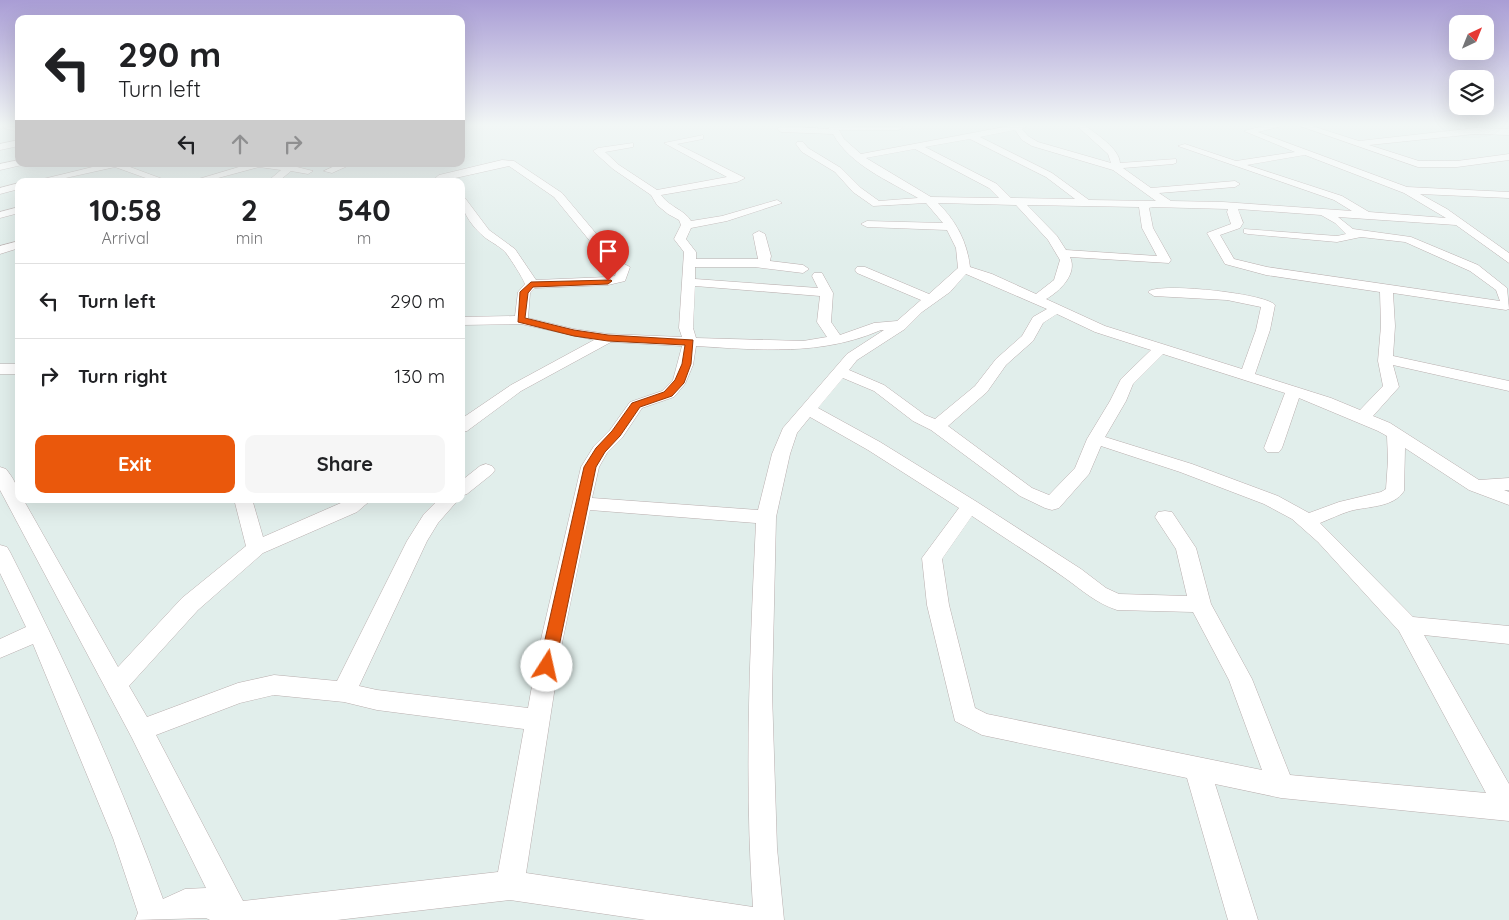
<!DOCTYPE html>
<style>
:root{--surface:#fff;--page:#f6f6f6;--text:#202124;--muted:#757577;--line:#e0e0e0;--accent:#ea580c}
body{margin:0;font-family:Quicksand,sans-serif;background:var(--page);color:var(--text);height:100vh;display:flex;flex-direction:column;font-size:19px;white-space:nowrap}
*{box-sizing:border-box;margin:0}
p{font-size:16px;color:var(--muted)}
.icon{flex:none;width:28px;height:28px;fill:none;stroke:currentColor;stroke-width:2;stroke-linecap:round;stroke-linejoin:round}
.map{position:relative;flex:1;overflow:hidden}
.panel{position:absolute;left:15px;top:178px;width:450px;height:325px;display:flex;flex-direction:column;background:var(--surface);border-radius:10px;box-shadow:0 5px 20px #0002}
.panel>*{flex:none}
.hud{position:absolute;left:15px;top:15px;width:450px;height:152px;border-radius:10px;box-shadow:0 5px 20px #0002;background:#fff;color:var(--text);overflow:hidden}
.needle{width:32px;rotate:43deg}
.controls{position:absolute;left:1449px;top:15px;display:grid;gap:10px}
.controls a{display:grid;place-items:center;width:45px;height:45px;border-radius:10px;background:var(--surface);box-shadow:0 5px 20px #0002;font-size:25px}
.pin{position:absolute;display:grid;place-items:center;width:42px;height:42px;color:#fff;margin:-51px -21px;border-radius:50% 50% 50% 0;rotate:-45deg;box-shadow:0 0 5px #0007}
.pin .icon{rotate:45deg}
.me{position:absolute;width:55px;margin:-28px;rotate:10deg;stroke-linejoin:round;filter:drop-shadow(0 0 4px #0008)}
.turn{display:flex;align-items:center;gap:18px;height:105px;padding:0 20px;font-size:22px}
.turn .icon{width:65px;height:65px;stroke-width:2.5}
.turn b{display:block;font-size:35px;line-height:42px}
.lanes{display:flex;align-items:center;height:48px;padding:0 20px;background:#0003;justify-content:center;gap:25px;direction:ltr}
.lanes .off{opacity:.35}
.eta{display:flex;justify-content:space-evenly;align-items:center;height:85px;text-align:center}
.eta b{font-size:30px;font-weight:700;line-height:35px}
.cta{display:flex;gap:10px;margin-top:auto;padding:10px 20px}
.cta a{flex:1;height:58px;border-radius:10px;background:var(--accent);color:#fff;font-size:20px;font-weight:700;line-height:58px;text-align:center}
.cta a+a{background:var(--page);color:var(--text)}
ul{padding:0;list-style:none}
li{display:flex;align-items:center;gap:15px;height:75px;padding:0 20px;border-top:1px solid var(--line)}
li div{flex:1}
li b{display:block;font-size:19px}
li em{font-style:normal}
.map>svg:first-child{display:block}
</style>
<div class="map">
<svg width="1509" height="920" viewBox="0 0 1509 920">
<rect width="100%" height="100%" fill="#e1eeeb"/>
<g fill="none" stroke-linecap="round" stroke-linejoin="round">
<g stroke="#b9aeae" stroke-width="1">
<path id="minor" d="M 3,126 L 19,127 L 19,132 L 4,128 Z
M 828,126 L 903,127 L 899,130 L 839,130 L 844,139 L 861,154 L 1009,126 L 1027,126 L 1022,129 L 1028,136 L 1038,142 L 1111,163 L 1108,154 L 1077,126 L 1086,126 C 1097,135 1119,148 1120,163 L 1176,159 L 1176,163 L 1173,164 L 1123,168 L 1151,188 L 1235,181 L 1240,184 L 1235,187 L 1159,193 L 1171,201 L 1223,202 L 1352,211 L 1334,200 L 1178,146 L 1185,144 L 1236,161 L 1295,152 L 1244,131 L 1263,126 L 1282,126 L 1258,132 L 1407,187 L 1509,192 L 1509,198 L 1420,194 L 1447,209 L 1509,253 L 1509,263 L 1456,225 L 1338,217 L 1353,229 L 1411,237 L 1478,265 L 1507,288 L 1509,309 L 1506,310 L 1393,293 L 1395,326 L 1393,356 L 1509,381 L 1509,391 L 1393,365 L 1399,387 L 1373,416 L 1390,423 L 1479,480 L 1509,478 L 1509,490 L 1504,490 L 1509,492 L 1509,505 L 1469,490 L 1405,448 L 1404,491 C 1393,508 1368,506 1350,511 C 1340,514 1330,519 1320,523 L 1413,617 L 1509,626 L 1509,644 L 1424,635 L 1509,784 L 1509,821 L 1281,798 L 1215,784 L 1258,920 L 1228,920 L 1187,778 L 982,735 L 955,721 L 927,605 L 922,558 L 959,508 L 868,450 L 810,417 L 797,433 L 790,454 L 776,517 L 772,693 L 777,848 L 784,920 L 646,920 L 510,900 L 337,920 L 210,920 L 206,918 L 135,920 L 138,913 L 113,838 L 33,644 L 0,658 L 0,639 L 26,627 L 0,573 L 0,545 L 7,547 L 10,552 C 67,664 120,780 163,899 L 185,889 L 206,888 L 132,738 L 0,490 L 0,467 L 6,469 C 13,478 19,487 19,499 L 23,499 L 118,667 L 182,598 L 246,546 L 234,499 L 252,499 L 263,537 L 350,499 L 372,499 L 357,512 L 263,553 L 198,610 L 129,686 L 147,717 L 238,683 L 274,675 L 337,681 L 407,541 L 424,514 L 439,499 L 459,499 L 438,523 L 427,541 L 359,686 L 377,690 L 528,708 L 539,648 L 581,467 L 594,446 L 610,430 L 630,402 L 662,391 L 673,380 L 682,346 L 611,342 L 521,391 L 467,431 L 461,432 L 461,419 L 511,385 L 594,340 L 521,324 L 461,325 L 461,317 L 515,316 L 518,292 L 525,284 C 523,278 510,258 506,253 C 502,248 493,243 487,239 C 475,230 461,213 461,197 L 465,198 L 489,230 L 515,249 L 536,280 L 608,277 L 615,276 L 617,269 L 612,268 L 554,197 L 509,166 L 442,181 L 432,181 L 439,175 L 502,160 L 514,161 L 562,193 L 620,262 L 630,267 L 625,281 L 608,285 L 535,288 L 530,293 L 528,318 L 574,329 L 608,334 L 682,337 L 679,328 L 684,252 L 674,239 L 681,225 L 679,220 L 668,214 L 657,205 L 651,195 L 613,169 L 593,151 L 598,148 L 633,143 L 633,147 L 605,152 L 619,165 L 657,190 L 727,177 L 664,143 L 703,135 L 703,139 L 677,144 L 745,178 L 737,182 L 661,195 C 669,207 685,210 691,221 L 722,216 L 777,200 L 782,203 L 727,221 L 691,228 L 686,239 L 696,252 L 696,259 L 758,259 L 753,234 L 759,231 L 765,234 L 771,256 L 770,261 L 803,265 L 809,269 L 803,273 L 755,267 L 695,267 L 695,279 L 818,288 L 812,276 L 814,273 L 822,273 L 833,293 L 831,322 L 840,335 L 874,323 L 897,321 L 921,300 L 857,273 L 855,270 L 857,267 L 865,267 L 929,294 L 958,268 L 956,248 L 947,230 L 867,227 L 861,224 L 867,221 L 943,223 L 926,203 L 873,206 L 853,192 L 835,172 L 802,152 L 796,144 L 797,142 L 803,142 L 808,148 L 841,168 L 861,188 L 879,201 L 918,198 C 889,181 850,165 833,134 L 781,132 L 777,129 L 781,126 L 829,129 ZM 1015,130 L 1022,140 L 1032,146 L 1113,170 L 1156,201 L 1089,200 L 1052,173 L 980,137 ZM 970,139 L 1046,177 L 1075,199 L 1011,198 L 997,184 L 925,147 ZM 915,149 L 989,188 L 999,198 L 931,197 L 866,158 ZM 1305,155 L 1404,193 L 1446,218 L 1369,212 L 1342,196 L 1247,165 ZM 938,203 L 1016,205 L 1048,240 L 1060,260 L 1054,280 L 1036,294 L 992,274 L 970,267 C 967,241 956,221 938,203 ZM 1027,205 L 1139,207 L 1142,228 L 1157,256 L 1066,250 L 1057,236 ZM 1152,207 L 1228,209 L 1227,212 L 1231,224 L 1207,233 L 1225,264 L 1266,275 L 1380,292 L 1381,326 L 1378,361 L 1383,386 L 1360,410 L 1331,398 L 1255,374 L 1270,330 L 1275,305 C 1265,293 1156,282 1148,292 L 1154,296 L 1227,300 L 1261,307 L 1256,330 L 1242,369 L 1105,326 L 1046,299 C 1059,292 1078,274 1070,257 L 1169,263 L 1171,260 L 1153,228 L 1149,208 ZM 1238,209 L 1321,215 L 1335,223 L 1346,234 L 1337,236 L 1244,229 L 1244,233 L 1248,234 L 1337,242 L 1361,237 L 1405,242 L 1470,271 L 1496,290 L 1500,301 L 1267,267 L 1234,259 L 1220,235 L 1240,228 L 1243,223 ZM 966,274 L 1047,309 L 1033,317 L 1022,336 L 996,359 L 975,386 L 935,419 L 925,415 L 884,385 L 849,370 L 857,360 L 905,329 L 922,312 L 950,292 ZM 695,286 L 820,296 L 817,322 L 827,337 L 803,341 L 696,338 L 693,328 ZM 1057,314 L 1095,332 L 1151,350 L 1121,379 L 1110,401 L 1087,439 L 1075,468 L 1049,495 L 1032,488 L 948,426 L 987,392 L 1006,365 L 1033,341 L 1043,323 ZM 881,330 L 884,330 L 847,354 L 783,428 L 772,454 L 758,510 L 592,498 L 599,467 L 607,453 L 622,438 L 642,408 L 674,397 L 685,384 L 693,365 L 696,346 C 760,350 822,356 881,330 ZM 1163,354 L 1285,393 L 1264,448 L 1267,452 L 1279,452 L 1282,448 L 1299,398 L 1378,431 L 1387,436 L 1388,460 L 1386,489 L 1381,492 L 1339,502 L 1309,513 L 1278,496 L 1192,464 L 1105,437 L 1126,401 L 1133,384 ZM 843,378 L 874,391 L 913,421 L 931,430 L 1020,496 L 1045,508 L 1052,510 L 1059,508 L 1089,474 L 1101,446 L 1180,472 L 1264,504 L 1292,519 L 1318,542 L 1399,631 L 1486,793 L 1290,775 L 1252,679 L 1211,604 L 1196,548 L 1172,512 L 1165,511 L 1158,512 L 1155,517 L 1176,549 L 1187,596 L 1119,594 L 1106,588 L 1081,569 L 977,502 L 880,442 L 818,408 ZM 590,510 L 756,523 C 750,651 744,779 753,907 L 526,873 L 561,648 ZM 972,516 C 1003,537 1035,557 1065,578 C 1083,591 1096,603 1117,610 L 1193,612 L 1229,680 L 1262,770 L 987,714 L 975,708 L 949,605 L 942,559 ZM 274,695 L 344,702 L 377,710 L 524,729 L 498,872 L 243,901 L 156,735 L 240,703 Z
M 1300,126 L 1312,126 L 1359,141 L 1475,128 L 1509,129 L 1509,135 L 1475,134 L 1369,145 L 1419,161 L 1457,161 L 1509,154 L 1509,160 L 1457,167 L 1418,167 Z
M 19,140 L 19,146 L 0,150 L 0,144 Z
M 19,160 L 19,164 L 22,165 L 0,170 L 0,164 Z
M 105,164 L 122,164 L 168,181 L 154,181 L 115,167 L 52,181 L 35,181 Z
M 249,164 L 299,164 L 297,167 L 313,171 L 308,174 L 291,171 L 279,181 L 268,181 L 281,170 L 259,167 L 207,181 L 192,181 Z
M 339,164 L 352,164 L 332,173 L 324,171 Z
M 19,183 L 19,189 L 0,194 L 0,188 Z
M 19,207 L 19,213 L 0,218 L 0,212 Z
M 19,241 L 19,248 L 0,254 L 0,246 Z
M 0,364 L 19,364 L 19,374 L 0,374 Z
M 486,464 L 492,466 L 495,470 L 492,474 L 467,494 L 461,496 L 461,481 L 480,466 Z"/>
</g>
<use href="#minor" fill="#fff" fill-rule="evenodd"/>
</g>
<linearGradient id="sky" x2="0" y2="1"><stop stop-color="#a99dd5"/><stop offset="0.49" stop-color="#f2f7f6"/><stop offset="1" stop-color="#f2f7f6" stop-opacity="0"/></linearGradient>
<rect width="1509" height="255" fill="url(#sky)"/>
<path fill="#ea580c" stroke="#983908" d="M 611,280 L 612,281 L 608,284 L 533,287 L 528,293 L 525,318 L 574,330 L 608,335 L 693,340 L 691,364 L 684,383 L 672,396 L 640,407 L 620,436 L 605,452 L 596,467 L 555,666 L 552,670 L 547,672 L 542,670 L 539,666 L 584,467 L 596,448 L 612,431 L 632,403 L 664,392 L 675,380 L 682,364 L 685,345 L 608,341 L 574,336 L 518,322 L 520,292 L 531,282 Z"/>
</svg>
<div class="controls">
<a><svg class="needle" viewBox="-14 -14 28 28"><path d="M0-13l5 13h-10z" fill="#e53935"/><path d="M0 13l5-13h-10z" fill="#757577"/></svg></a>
<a><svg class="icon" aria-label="layers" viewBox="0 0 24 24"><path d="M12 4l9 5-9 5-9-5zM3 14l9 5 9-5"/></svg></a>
</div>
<div class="pin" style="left:608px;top:281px;background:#d93025"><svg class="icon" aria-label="arrive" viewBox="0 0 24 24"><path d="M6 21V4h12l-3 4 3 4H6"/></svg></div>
<svg class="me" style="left:547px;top:666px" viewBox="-20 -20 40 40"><circle r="19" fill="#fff"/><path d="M0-13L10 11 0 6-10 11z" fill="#ea580c"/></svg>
<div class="hud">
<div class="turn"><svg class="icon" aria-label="left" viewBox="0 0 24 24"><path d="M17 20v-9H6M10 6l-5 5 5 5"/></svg><div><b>290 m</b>Turn left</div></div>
<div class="lanes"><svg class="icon" aria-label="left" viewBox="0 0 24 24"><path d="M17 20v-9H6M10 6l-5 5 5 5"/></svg><svg class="icon off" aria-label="ahead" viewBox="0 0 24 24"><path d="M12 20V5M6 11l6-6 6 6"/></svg><svg class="icon off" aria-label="right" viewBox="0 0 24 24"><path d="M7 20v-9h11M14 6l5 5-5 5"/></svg></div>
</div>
<section class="panel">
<div class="eta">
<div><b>10:58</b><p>Arrival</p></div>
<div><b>2</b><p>min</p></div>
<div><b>540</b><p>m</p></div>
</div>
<ul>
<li><svg class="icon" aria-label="left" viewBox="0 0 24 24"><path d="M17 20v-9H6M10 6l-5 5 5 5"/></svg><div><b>Turn left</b></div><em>290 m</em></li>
<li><svg class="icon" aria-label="right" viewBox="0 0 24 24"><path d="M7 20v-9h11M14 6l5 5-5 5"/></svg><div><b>Turn right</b></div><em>130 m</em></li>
</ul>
<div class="cta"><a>Exit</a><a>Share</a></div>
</section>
</div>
